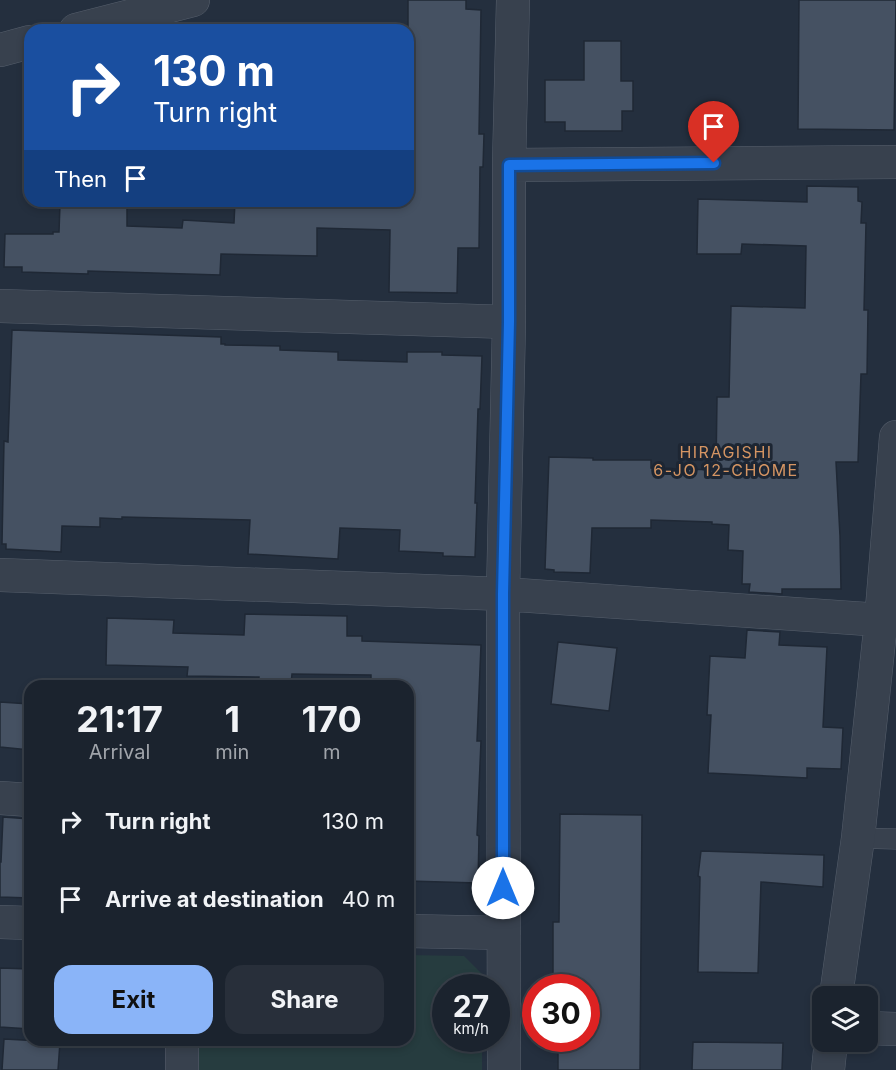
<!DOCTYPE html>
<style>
:root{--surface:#1b232e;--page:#282f3a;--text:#f1f3f6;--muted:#a0a4aa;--line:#39404a;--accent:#8ab4f8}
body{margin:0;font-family:Inter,sans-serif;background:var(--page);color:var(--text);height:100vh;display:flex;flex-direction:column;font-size:22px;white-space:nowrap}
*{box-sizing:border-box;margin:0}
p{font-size:20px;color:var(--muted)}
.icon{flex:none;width:33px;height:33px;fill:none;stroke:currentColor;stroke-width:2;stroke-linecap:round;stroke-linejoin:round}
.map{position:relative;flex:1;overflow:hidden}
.drawer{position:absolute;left:24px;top:680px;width:390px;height:366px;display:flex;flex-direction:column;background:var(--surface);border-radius:18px;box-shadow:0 3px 9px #0003,0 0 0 2px var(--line)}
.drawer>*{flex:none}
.hud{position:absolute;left:24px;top:24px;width:390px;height:183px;border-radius:18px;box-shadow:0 3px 9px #0003,0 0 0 2px var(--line);background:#1a4fa0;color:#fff;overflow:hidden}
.tools{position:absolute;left:812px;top:986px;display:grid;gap:12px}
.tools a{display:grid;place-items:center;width:66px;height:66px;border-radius:12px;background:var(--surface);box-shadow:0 3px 9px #0003,0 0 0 2px var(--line);font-size:30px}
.speed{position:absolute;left:432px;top:974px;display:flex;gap:12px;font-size:30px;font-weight:700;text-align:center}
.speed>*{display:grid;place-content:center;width:78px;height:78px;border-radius:50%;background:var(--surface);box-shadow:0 3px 9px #0003,0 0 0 2px var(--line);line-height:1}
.speed small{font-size:15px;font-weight:400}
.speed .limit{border:9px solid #d22;background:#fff;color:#111}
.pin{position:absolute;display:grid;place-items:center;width:51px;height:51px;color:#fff;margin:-62px -26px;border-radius:50% 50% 50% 0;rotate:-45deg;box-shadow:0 0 6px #0007}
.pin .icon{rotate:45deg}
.me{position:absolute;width:66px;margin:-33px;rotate:0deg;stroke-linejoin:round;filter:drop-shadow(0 0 4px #0008)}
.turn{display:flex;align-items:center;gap:21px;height:126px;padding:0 30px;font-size:27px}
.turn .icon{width:78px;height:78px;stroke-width:2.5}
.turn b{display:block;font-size:42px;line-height:51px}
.then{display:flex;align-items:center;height:57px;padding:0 30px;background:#0003;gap:12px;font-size:22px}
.eta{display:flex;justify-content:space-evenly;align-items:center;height:102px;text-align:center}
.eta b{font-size:36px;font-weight:700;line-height:42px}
.cta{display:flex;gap:12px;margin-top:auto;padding:12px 30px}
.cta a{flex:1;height:69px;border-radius:18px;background:var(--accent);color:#111;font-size:24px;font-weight:700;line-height:69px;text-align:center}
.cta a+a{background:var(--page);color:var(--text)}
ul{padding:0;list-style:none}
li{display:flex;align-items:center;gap:18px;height:78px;padding:0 30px}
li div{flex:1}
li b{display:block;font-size:22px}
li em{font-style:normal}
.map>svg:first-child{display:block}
</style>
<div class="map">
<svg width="896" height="1070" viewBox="0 0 896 1070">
<rect width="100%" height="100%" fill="#242f3e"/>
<path fill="#263c3f" d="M 408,955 L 464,956 L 482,974 L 482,987 L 446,987 L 446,1038 L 482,1038 L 482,1070 L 197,1070 L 197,1040 L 408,1040 Z"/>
<path fill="#455162" stroke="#1f2835" stroke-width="1.5" d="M 408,0 L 466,0 L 466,9 L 481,10 L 479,134 L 484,134 L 483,167 L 480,167 L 479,248 L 458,248 L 457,293 L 389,292 L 390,230 L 317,228 L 317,256 L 221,254 L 220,275 L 88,271 L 88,274 L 22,272 L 22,267 L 4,267 L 5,234 L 53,234 L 53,232 L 59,232 L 60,204 L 127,206 L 127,226 L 182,228 L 183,220 L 234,223 L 235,201 L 408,201 Z
M 799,0 L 896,0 L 894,130 L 798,129 Z
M 584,41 L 621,41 L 621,81 L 633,81 L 633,111 L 622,111 L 622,131 L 565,131 L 565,122 L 545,122 L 545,80 L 584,80 Z
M 807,186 L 858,187 L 858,201 L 862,202 L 861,223 L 866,223 L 864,310 L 868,310 L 867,374 L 861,374 L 858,462 L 836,462 L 840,536 L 841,589 L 782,589 L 782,594 L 749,592 L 750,584 L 742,584 L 743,551 L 728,550 L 729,525 L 712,524 L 712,522 L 651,520 L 651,528 L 592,528 L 590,573 L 554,572 L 554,570 L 545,569 L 549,457 L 593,458 L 593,460 L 651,460 L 651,468 L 716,470 L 717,397 L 729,397 L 731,306 L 805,308 L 806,246 L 742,244 L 741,254 L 697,254 L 698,199 L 807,202 Z
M 12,330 L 221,337 L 221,344 L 225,344 L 225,345 L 280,346 L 280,350 L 338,352 L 338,360 L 407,362 L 407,352 L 442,352 L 442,355 L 482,356 L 480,409 L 478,409 L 475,503 L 477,503 L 475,557 L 443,556 L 443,553 L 399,551 L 400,530 L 340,528 L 338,559 L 248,554 L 250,520 L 122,517 L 122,519 L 100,518 L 100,527 L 62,526 L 61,552 L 6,549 L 6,544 L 2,544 L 4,441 L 8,442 Z
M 245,614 L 347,616 L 347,636 L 362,636 L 362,641 L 481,645 L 477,741 L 481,741 L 477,835 L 479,836 L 478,883 L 408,881 L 408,686 L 371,686 L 371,675 L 292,674 L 291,684 L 259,683 L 259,677 L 187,676 L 188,667 L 106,665 L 107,618 L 174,620 L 173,633 L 244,635 Z
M 747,630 L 780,632 L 779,645 L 827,647 L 823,727 L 843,728 L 841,769 L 807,768 L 807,778 L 708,773 L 711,715 L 707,715 L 710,656 L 745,658 Z
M 558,642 L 617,648 L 609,711 L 551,704 Z
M 0,702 L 30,704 L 30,750 L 0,747 Z
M 560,814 L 642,815 L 640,1070 L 558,1070 L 558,1038 L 586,1038 L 586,987 L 558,987 L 558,975 L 553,975 L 553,922 L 559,922 Z
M 3,817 L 30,819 L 30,898 L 0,897 L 0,862 L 1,862 Z
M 701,851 L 824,855 L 823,887 L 761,882 L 758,973 L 698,972 L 700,877 L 698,876 Z
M 0,968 L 30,969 L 30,1029 L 0,1027 Z
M 4,1039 L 60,1042 L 58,1070 L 2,1070 Z
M 693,1042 L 783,1043 L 782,1070 L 692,1070 Z"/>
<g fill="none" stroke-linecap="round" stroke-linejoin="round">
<g stroke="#565f6c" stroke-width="21">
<path id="lane" d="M 858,838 L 896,839"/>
</g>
<g stroke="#565f6c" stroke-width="34">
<path id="street" d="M 76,30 L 193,0
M 0,50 L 30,42
M 509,165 L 896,162
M 0,306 L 509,322
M 0,575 L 503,594 L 896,621
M 0,798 L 30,800
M 0,922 L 30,923
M 408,931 L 504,933
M 836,996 L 858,838 L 881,621 L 896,437
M 867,1028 L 896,1029
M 182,1070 L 182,1040
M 504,1070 L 503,594 L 509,322 L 509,165 L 513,0
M 828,1070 L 831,1041"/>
</g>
<use href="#lane" stroke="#38414e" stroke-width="20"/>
<use href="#street" stroke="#38414e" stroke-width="33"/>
</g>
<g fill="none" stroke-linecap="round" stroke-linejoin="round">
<g stroke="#114b97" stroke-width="15">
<path id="route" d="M 503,888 L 503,594 L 509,322 L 509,165 L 714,163"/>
</g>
<use href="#route" stroke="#1a73e8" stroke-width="10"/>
</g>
<g text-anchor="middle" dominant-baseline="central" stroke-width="6" stroke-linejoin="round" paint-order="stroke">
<g font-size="16" letter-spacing="1.5" fill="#d59563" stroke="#1d2633">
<text x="726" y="452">HIRAGISHI<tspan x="726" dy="18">6-JO 12-CHOME</tspan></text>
</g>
</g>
</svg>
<div class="tools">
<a><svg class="icon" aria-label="layers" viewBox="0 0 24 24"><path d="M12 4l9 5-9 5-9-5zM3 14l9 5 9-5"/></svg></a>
</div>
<div class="speed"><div>27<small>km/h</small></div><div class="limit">30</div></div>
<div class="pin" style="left:714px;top:163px;background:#d93025"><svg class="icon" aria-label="arrive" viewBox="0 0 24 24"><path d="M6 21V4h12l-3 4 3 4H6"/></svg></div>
<svg class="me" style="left:503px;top:888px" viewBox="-20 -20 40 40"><circle r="19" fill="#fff"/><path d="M0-13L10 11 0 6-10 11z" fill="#1a73e8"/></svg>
<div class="hud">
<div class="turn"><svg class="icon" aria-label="right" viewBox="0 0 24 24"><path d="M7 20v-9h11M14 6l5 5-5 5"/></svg><div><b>130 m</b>Turn right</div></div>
<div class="then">Then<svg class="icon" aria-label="arrive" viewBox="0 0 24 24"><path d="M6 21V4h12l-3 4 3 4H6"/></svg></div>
</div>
<section class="drawer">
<div class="eta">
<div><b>21:17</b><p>Arrival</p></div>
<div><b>1</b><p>min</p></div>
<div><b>170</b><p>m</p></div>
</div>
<ul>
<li><svg class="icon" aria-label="right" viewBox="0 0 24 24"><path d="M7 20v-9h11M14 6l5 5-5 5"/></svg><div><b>Turn right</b></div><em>130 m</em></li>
<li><svg class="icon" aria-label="arrive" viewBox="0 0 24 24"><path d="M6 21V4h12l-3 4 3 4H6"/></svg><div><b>Arrive at destination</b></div><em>40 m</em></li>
</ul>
<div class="cta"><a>Exit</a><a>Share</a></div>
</section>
</div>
